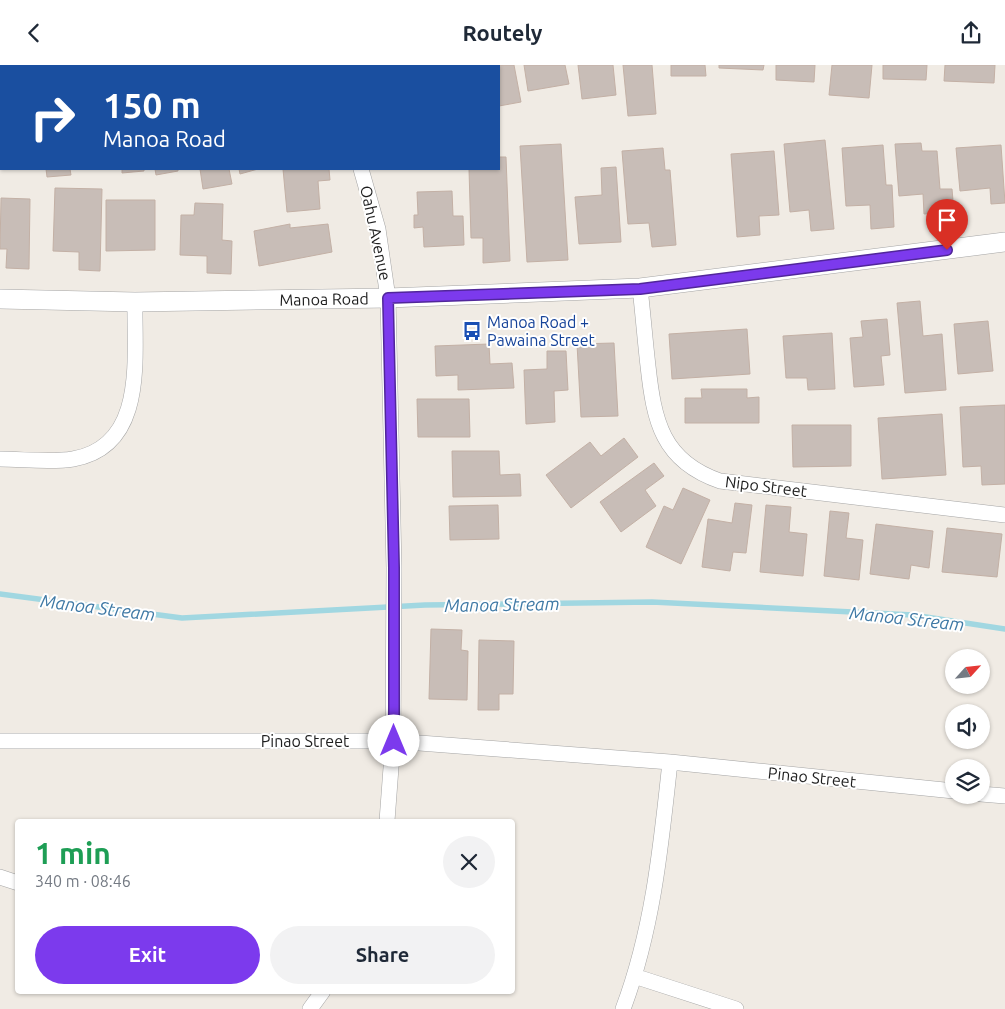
<!DOCTYPE html>
<meta charset="utf-8">
<style>
:root{--surface:#fff;--page:#f2f2f3;--text:#1f2937;--muted:#747a83;--accent:#7c3aed}
body{margin:0;font-family:Ubuntu,sans-serif;background:var(--page);color:var(--text);height:100vh;display:flex;flex-direction:column;font-size:19px;white-space:nowrap}
*{box-sizing:border-box;margin:0}
p{font-size:16px;color:var(--muted)}
.icon{flex:none;width:28px;height:28px;fill:none;stroke:currentColor;stroke-width:2;stroke-linecap:round;stroke-linejoin:round}
.map{position:relative;flex:1;overflow:hidden}
.drawer{position:absolute;left:15px;top:754px;width:500px;height:175px;display:flex;flex-direction:column;background:var(--surface);border-radius:5px;box-shadow:0 1px 4px #0004}
.drawer>*{flex:none}
.hud{position:absolute;left:0px;top:0px;width:500px;height:105px;box-shadow:0 1px 4px #0004;background:#1a4fa0;color:#fff;overflow:hidden}
.needle{width:32px;rotate:63deg}
.controls{position:absolute;left:945px;top:584px;display:grid;gap:10px}
.controls a{display:grid;place-items:center;width:45px;height:45px;border-radius:50%;background:var(--surface);box-shadow:0 1px 4px #0004;font-size:25px}
.pin{position:absolute;display:grid;place-items:center;width:42px;height:42px;color:#fff;margin:-51px -21px;border-radius:50% 50% 50% 0;rotate:-45deg;box-shadow:0 0 5px #0007}
.pin .icon{rotate:45deg}
.me{position:absolute;width:55px;margin:-28px;rotate:0deg;stroke-linejoin:round;filter:drop-shadow(0 0 4px #0008)}
.turn{display:flex;align-items:center;gap:18px;height:105px;padding:0 20px;font-size:22px}
.turn .icon{width:65px;height:65px;stroke-width:2.5}
.turn b{display:block;font-size:35px;line-height:42px}
.round{display:grid;place-items:center;flex:none;width:52px;height:52px;border-radius:26px;background:var(--page)}
.head{display:flex;align-items:center;justify-content:space-between;height:85px;padding:0 20px}
h1{font-size:30px;font-weight:700;line-height:38px;color:#1e9e55}
.primary-button{display:flex;gap:10px;margin-top:auto;padding:10px 20px}
.primary-button a{flex:1;height:58px;border-radius:30px;background:var(--accent);color:#fff;font-size:20px;font-weight:700;line-height:58px;text-align:center}
.primary-button a+a{background:var(--page);color:var(--text)}
header{display:flex;justify-content:space-between;align-items:center;height:65px;padding:0 20px;background:var(--surface);font-size:22px;font-weight:700}
.map>svg:first-child{display:block}
</style>
<header><svg class="icon" aria-label="back" viewBox="0 0 24 24"><path d="M15 5l-7 7 7 7"/></svg>Routely<svg class="icon" aria-label="share" viewBox="0 0 24 24"><path d="M12 15V3M7 8l5-5 5 5M5 13v7h14v-7"/></svg></header>
<div class="map">
<svg width="1005" height="944" viewBox="0 0 1005 944">
<rect width="100%" height="100%" fill="#f0ebe4"/>
<g fill="none" stroke-linecap="round" stroke-linejoin="round">
<path stroke="#a1d7e1" stroke-width="5.5" d="M 0,529 L 182,553 L 425,540 L 652,537 L 913,550 L 1005,564"/>
</g>
<path fill="#c8bdb7" stroke="#c3b0a5" d="M 113,0 L 185,0 L 113,1 Z
M 420,0 L 459,0 L 459,1 L 420,1 Z
M 479,0 L 514,0 L 521,37 L 499,41 L 499,1 Z
M 524,0 L 565,0 L 569,19 L 528,26 Z
M 578,0 L 613,0 L 616,30 L 582,34 Z
M 623,0 L 652,0 L 656,49 L 628,51 Z
M 671,0 L 705,0 L 706,11 L 671,11 Z
M 719,0 L 764,0 L 763,5 L 719,3 Z
M 776,0 L 815,0 L 814,17 L 776,15 Z
M 832,0 L 872,0 L 869,33 L 829,30 Z
M 883,0 L 927,0 L 926,15 L 883,14 Z
M 945,0 L 995,0 L 994,18 L 944,16 Z
M 0,60 L 1,61 L 1,93 L 0,93 Z
M 825,75 L 834,164 L 811,166 L 809,145 L 790,147 L 784,79 Z
M 921,78 L 922,86 L 937,86 L 940,124 L 952,124 L 954,147 L 924,149 L 923,129 L 899,131 L 895,79 Z
M 561,79 L 568,195 L 527,197 L 520,81 Z
M 883,80 L 886,120 L 892,120 L 894,162 L 871,164 L 870,140 L 846,141 L 842,83 Z
M 1001,80 L 1005,138 L 991,139 L 990,123 L 960,126 L 956,83 Z
M 663,83 L 665,105 L 670,105 L 676,180 L 652,182 L 649,158 L 628,159 L 622,86 Z
M 774,86 L 779,150 L 759,151 L 760,170 L 737,172 L 731,89 Z
M 499,92 L 506,92 L 510,196 L 483,198 L 483,173 L 471,173 L 469,104 L 499,104 Z
M 616,102 L 621,177 L 579,179 L 575,132 L 602,130 L 601,103 Z
M 46,104 L 70,104 L 71,110 L 47,112 Z
M 122,104 L 144,104 L 144,106 L 122,108 Z
M 155,104 L 178,104 L 178,106 L 156,110 Z
M 200,104 L 229,104 L 232,119 L 203,124 Z
M 239,104 L 258,104 L 240,109 Z
M 283,104 L 329,104 L 330,115 L 318,116 L 320,144 L 287,147 Z
M 55,123 L 102,124 L 100,206 L 79,205 L 79,187 L 53,186 Z
M 452,126 L 453,151 L 463,151 L 464,180 L 424,182 L 423,162 L 414,163 L 414,150 L 418,150 L 417,127 Z
M 1,133 L 30,134 L 29,204 L 6,203 L 7,184 L 0,184 Z
M 106,135 L 155,135 L 155,185 L 106,186 Z
M 195,138 L 223,139 L 222,175 L 232,176 L 231,209 L 207,208 L 207,191 L 180,190 L 181,150 L 194,150 Z
M 290,159 L 290,163 L 328,159 L 332,187 L 259,201 L 254,166 Z
M 920,236 L 923,271 L 942,269 L 946,325 L 905,328 L 897,238 Z
M 887,254 L 890,290 L 881,291 L 884,320 L 854,322 L 850,273 L 863,272 L 861,256 Z
M 988,256 L 993,306 L 958,309 L 954,259 Z
M 747,264 L 750,309 L 672,314 L 669,269 Z
M 832,268 L 835,324 L 808,325 L 807,313 L 786,313 L 783,271 Z
M 614,278 L 618,351 L 581,352 L 577,279 Z
M 489,279 L 490,299 L 512,298 L 514,323 L 458,325 L 458,310 L 436,311 L 435,281 Z
M 547,286 L 566,286 L 568,325 L 554,326 L 555,357 L 526,359 L 524,305 L 547,304 Z
M 701,324 L 747,324 L 747,333 L 759,332 L 759,358 L 685,358 L 685,333 L 702,333 Z
M 417,334 L 469,334 L 470,372 L 418,372 Z
M 1005,340 L 1005,419 L 982,420 L 981,401 L 963,402 L 960,342 Z
M 942,349 L 946,410 L 882,414 L 878,353 Z
M 792,360 L 851,360 L 851,401 L 793,402 Z
M 624,373 L 638,392 L 571,443 L 546,410 L 590,377 L 601,391 Z
M 452,386 L 499,386 L 500,410 L 520,409 L 521,431 L 453,432 Z
M 654,398 L 664,411 L 645,425 L 656,441 L 621,467 L 600,437 Z
M 683,423 L 710,435 L 681,499 L 646,482 L 664,441 L 673,445 Z
M 735,438 L 752,440 L 746,488 L 733,487 L 730,506 L 702,502 L 708,454 L 732,458 Z
M 498,440 L 499,474 L 450,475 L 449,441 Z
M 766,440 L 791,442 L 789,467 L 807,469 L 803,511 L 760,507 Z
M 830,446 L 849,448 L 846,473 L 863,475 L 859,515 L 824,511 Z
M 876,459 L 933,466 L 929,503 L 911,500 L 909,514 L 870,509 Z
M 947,463 L 1002,469 L 997,512 L 942,507 Z
M 431,564 L 462,565 L 461,585 L 468,586 L 467,635 L 429,634 Z
M 479,575 L 514,576 L 513,629 L 499,629 L 499,645 L 478,645 Z"/>
<g fill="none" stroke-linecap="round" stroke-linejoin="round">
<g stroke="#a5a5a5" stroke-width="16">
<path id="minor" d="M 306,1 L 309,0
M 0,31 L 1,31
M 361,104 L 378,164 L 388,233 L 394,503 L 393,676 L 387,756
M 640,223 C 643,249 645,275 648,301 C 654,356 662,396 720,416 L 1005,450
M 0,394 C 23,394 50,398 73,394 C 147,381 134,293 135,237
M 0,676 L 393,676 L 670,697 L 954,726
M 981,729 L 1005,731
M 0,812 L 18,818
M 634,911 L 736,944
M 310,944 L 323,926
M 623,944 C 653,864 661,781 670,697"/>
</g>
<g stroke="#a5a5a5" stroke-width="20">
<path id="tertiary" d="M 0,234 L 135,237 L 388,233 L 640,223 L 1005,177"/>
</g>
<use href="#minor" stroke="#fff" stroke-width="15"/>
<use href="#tertiary" stroke="#fff" stroke-width="19"/>
</g>
<g fill="none" stroke-linecap="round" stroke-linejoin="round">
<g stroke="#51269a" stroke-width="12">
<path id="route" d="M 394,676 L 394,503 L 388,233 L 640,224 L 947,185"/>
</g>
<use href="#route" stroke="#7c3aed" stroke-width="9"/>
</g>
<defs>
<g id="bus-bare" transform="scale(1.5)"><path d="M-5-6H5V4H4V6H2V4H-2V6H-4V4H-5ZM-3.5-4V0h7V-4ZM-3.5 1.2v1.5H-2V1.2ZM2 1.2v1.5H3.5V1.2Z" fill="#1a4fb4" stroke="#fff" stroke-width="2.5" paint-order="stroke"/></g>
</defs>
<g fill-rule="evenodd">
<use href="#bus-bare" x="472" y="266"/>
</g>
<g text-anchor="middle" dominant-baseline="central" stroke-width="4" stroke-linejoin="round" paint-order="stroke">
<g font-size="16" fill="#1e1e1e" stroke="#fff">
<text transform="translate(376 168) rotate(78)">Oahu Avenue</text>
<text transform="translate(324 234) rotate(-1)">Manoa Road</text>
<text transform="translate(766 421) rotate(7)">Nipo Street</text>
<text x="305" y="676">Pinao Street</text>
<text transform="translate(812 712) rotate(6)">Pinao Street</text>
</g>
<g font-size="16" fill="#164399" stroke="#fff" text-anchor="start">
<text x="487" y="257">Manoa Road +<tspan x="487" dy="18">Pawaina Street</tspan></text>
</g>
<g font-size="18" font-style="italic" fill="#3f79a5" stroke="#fff">
<text transform="translate(502 539) rotate(-1)">Manoa Stream</text>
<text transform="translate(98 542) rotate(7)">Manoa Stream</text>
<text transform="translate(907 553) rotate(6)">Manoa Stream</text>
</g>
</g>
</svg>
<div class="controls">
<a><svg class="needle" viewBox="-14 -14 28 28"><path d="M0-13l5 13h-10z" fill="#e53935"/><path d="M0 13l5-13h-10z" fill="#747a83"/></svg></a>
<a><svg class="icon" aria-label="sound" viewBox="0 0 24 24"><path d="M4 9h4l5-4v14l-5-4H4zM17 9q2 3 0 6"/></svg></a>
<a><svg class="icon" aria-label="layers" viewBox="0 0 24 24"><path d="M12 4l9 5-9 5-9-5zM3 14l9 5 9-5"/></svg></a>
</div>
<div class="pin" style="left:947px;top:185px;background:#d93025"><svg class="icon" aria-label="arrive" viewBox="0 0 24 24"><path d="M6 21V4h12l-3 4 3 4H6"/></svg></div>
<svg class="me" style="left:394px;top:676px" viewBox="-20 -20 40 40"><circle r="19" fill="#fff"/><path d="M0-13L10 11 0 6-10 11z" fill="#7c3aed"/></svg>
<div class="hud">
<div class="turn"><svg class="icon" aria-label="right" viewBox="0 0 24 24"><path d="M7 20v-9h11M14 6l5 5-5 5"/></svg><div><b>150 m</b>Manoa Road</div></div>
</div>
<section class="drawer">
<div class="head"><div><h1>1 min</h1><p>340 m · 08:46</p></div><a class="round"><svg class="icon" aria-label="close" viewBox="0 0 24 24"><path d="M6 6l12 12M18 6L6 18"/></svg></a></div>
<div class="primary-button"><a>Exit</a><a>Share</a></div>
</section>
</div>
